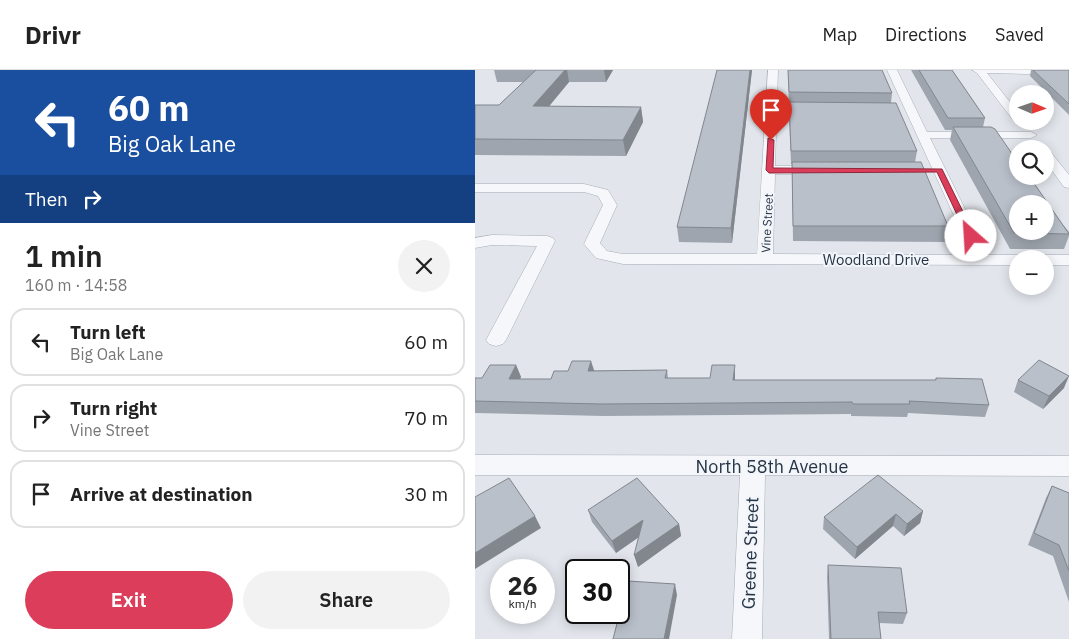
<!DOCTYPE html>
<meta charset="utf-8">
<style>
:root{--surface:#fff;--page:#f2f2f2;--text:#222;--muted:#767676;--line:#e0e0e0;--accent:#db3d5a}
body{margin:0;font-family:"IBM Plex Sans",sans-serif;background:var(--page);color:var(--text);height:100vh;display:flex;flex-direction:column;font-size:19px;white-space:nowrap}
*{box-sizing:border-box;margin:0}
p{font-size:16px;color:var(--muted)}
.icon{flex:none;width:28px;height:28px;fill:none;stroke:currentColor;stroke-width:2;stroke-linecap:round;stroke-linejoin:round}
.map{position:relative;flex:1;overflow:hidden}
.details{display:flex;flex-direction:column;background:var(--surface);width:475px}
.details>*{flex:none}
.top-card{background:#1a4fa0;color:#fff;overflow:hidden}
.needle{width:32px;rotate:92deg}
.tools{position:absolute;left:534px;top:15px;display:grid;gap:10px}
.tools a{display:grid;place-items:center;width:45px;height:45px;border-radius:50%;background:var(--surface);box-shadow:0 2px 12px #0003;font-size:25px}
.speed{position:absolute;left:15px;top:489px;display:flex;gap:10px;font-size:25px;font-weight:700;text-align:center}
.speed>*{display:grid;place-content:center;width:65px;height:65px;border-radius:50%;background:var(--surface);box-shadow:0 2px 12px #0003;line-height:1}
.speed small{font-size:12px;font-weight:400}
.speed .limit{border:2px solid #111;border-radius:8px;background:#fff;color:#111}
.pin{position:absolute;display:grid;place-items:center;width:42px;height:42px;color:#fff;margin:-51px -21px;border-radius:50% 50% 50% 0;rotate:-45deg;box-shadow:0 0 5px #0007}
.pin .icon{rotate:45deg}
.me{position:absolute;width:55px;margin:-28px;rotate:334deg;stroke-linejoin:round;filter:drop-shadow(0 0 4px #0008)}
.turn{display:flex;align-items:center;gap:18px;height:105px;padding:0 25px;font-size:22px}
.turn .icon{width:65px;height:65px;stroke-width:2.5}
.turn b{display:block;font-size:35px;line-height:42px}
.then{display:flex;align-items:center;height:48px;padding:0 25px;background:#0003;gap:10px;font-size:19px}
.round{display:grid;place-items:center;flex:none;width:52px;height:52px;border-radius:26px;background:var(--page)}
.overview{display:flex;align-items:center;justify-content:space-between;height:85px;padding:0 25px}
h1{font-size:30px;font-weight:600;line-height:38px}
.primary-button{display:flex;gap:10px;margin-top:auto;padding:10px 25px}
.primary-button a{flex:1;height:58px;border-radius:30px;background:var(--accent);color:#fff;font-size:20px;font-weight:600;line-height:58px;text-align:center}
.primary-button a+a{background:var(--page);color:var(--text)}
ul{padding:0;list-style:none}
li{display:flex;align-items:center;gap:15px;height:68px;margin:0 10px 8px;padding:0 15px;border:2px solid var(--line);border-radius:15px}
li div{flex:1}
li b{display:block;font-size:19px}
li em{font-style:normal}
header{display:flex;align-items:center;gap:30px;box-sizing:border-box;height:70px;padding:0 25px;background:var(--surface);border-bottom:1px solid var(--line)}
header strong{font-size:24px}
nav{display:flex;gap:28px;margin-inline-start:auto;font-size:18px}
main{display:flex;flex:1;min-height:0}
.map>svg:first-child{display:block}
</style>
<header>
<strong>Drivr</strong>
<nav><a>Map</a><a>Directions</a><a>Saved</a></nav>
</header>
<main>
<section class="details">
<div class="top-card">
<div class="turn"><svg class="icon" aria-label="left" viewBox="0 0 24 24"><path d="M17 20v-9H6M10 6l-5 5 5 5"/></svg><div><b>60 m</b>Big Oak Lane</div></div>
<div class="then">Then<svg class="icon" aria-label="right" viewBox="0 0 24 24"><path d="M7 20v-9h11M14 6l5 5-5 5"/></svg></div>
</div>
<div class="overview"><div><h1>1 min</h1><p>160 m · 14:58</p></div><a class="round"><svg class="icon" aria-label="close" viewBox="0 0 24 24"><path d="M6 6l12 12M18 6L6 18"/></svg></a></div>
<ul>
<li><svg class="icon" aria-label="left" viewBox="0 0 24 24"><path d="M17 20v-9H6M10 6l-5 5 5 5"/></svg><div><b>Turn left</b><p>Big Oak Lane</p></div><em>60 m</em></li>
<li><svg class="icon" aria-label="right" viewBox="0 0 24 24"><path d="M7 20v-9h11M14 6l5 5-5 5"/></svg><div><b>Turn right</b><p>Vine Street</p></div><em>70 m</em></li>
<li><svg class="icon" aria-label="arrive" viewBox="0 0 24 24"><path d="M6 21V4h12l-3 4 3 4H6"/></svg><div><b>Arrive at destination</b></div><em>30 m</em></li>
</ul>
<div class="primary-button"><a>Exit</a><a>Share</a></div>
</section>
<div class="map">
<svg width="594" height="569" viewBox="0 0 594 569">
<rect width="100%" height="100%" fill="#e2e6ec"/>
<g fill="none" stroke-linecap="round" stroke-linejoin="round">
<g stroke="#a6adb7" stroke-width="1">
<path id="street" d="M 293,0 L 303,0 L 300,96 L 343,96 L 349,100 L 343,104 L 300,104 L 298,184 L 497,185 L 412,0 L 422,0 L 452,62 L 556,62 L 562,65 L 556,68 L 455,68 L 513,185 L 542,185 L 549,189 L 542,189 L 542,195 L 148,194 L 121,188 L 109,174 L 128,135 L 123,126 L 109,122 L 0,122 L 0,114 L 109,114 L 133,120 L 142,135 L 125,173 L 132,181 L 148,184 L 282,184 Z
M 497,0 L 594,0 L 594,5 L 512,3 L 542,41 L 542,51 L 538,50 L 502,3 Z
M 570,79 L 574,80 L 594,105 L 594,118 L 589,117 L 570,91 Z
M 17,165 L 72,166 L 78,168 L 80,171 L 31,270 L 28,274 L 21,276 L 14,274 L 11,270 L 62,176 L 17,175 L 0,178 L 0,168 Z
M 570,185 L 594,185 L 594,195 L 570,195 L 570,189 L 563,189 Z
M 0,385 L 594,386 L 594,406 L 290,405 L 287,569 L 257,569 L 265,405 L 0,405 Z"/>
</g>
<use href="#street" fill="#f6f7fa" fill-rule="evenodd"/>
</g>
<path fill="#9fa5ae" d="M 19,0 L 138,0 L 131,12 L 94,12 L 74,36 L 166,37 L 168,52 L 151,86 L 0,85 L 0,35 L 24,35 L 48,12 L 22,12 Z
M 277,0 L 257,173 L 204,172 L 202,157 Z
M 313,0 L 417,23 L 416,33 L 442,81 L 440,92 L 473,156 L 470,172 L 318,171 L 317,94 L 316,94 L 314,44 Z
M 436,0 L 477,0 L 510,48 L 508,57 L 594,162 L 594,166 L 589,179 L 535,179 L 475,70 L 477,60 L 470,60 Z
M 556,0 L 594,0 L 594,45 L 555,6 Z
M 41,295 L 46,307 L 45,309 L 76,309 L 93,301 L 192,300 L 193,308 L 235,308 L 260,307 L 260,310 L 460,310 L 461,308 L 514,335 L 510,347 L 433,343 L 432,347 L 376,346 L 376,344 L 129,346 L 0,343 L 0,308 L 7,308 Z
M 543,310 L 589,318 L 568,339 L 539,322 Z
M 577,416 L 594,423 L 594,532 L 578,486 L 553,475 L 571,428 Z
M 113,440 L 204,454 L 206,466 L 163,497 L 164,467 L 141,483 L 117,452 Z
M 448,441 L 445,453 L 429,466 L 418,456 L 380,489 L 348,459 L 349,447 Z
M 353,495 L 432,543 L 428,554 L 404,553 L 406,569 L 354,569 L 352,507 Z"/>
<path fill="#82868d" d="M 90,0 L 92,0 L 94,12 L 62,51 L 58,36 Z
M 129,0 L 138,0 L 131,12 Z
M 275,0 L 277,0 L 257,173 L 256,158 Z
M 166,37 L 168,52 L 151,86 L 148,70 Z
M 116,291 L 120,303 L 113,301 Z
M 41,295 L 46,307 L 39,321 L 34,309 Z
M 260,295 L 260,307 L 259,322 L 258,310 Z
M 594,306 L 589,318 L 568,339 L 574,326 Z
M 448,441 L 445,453 L 429,466 L 432,454 Z
M 421,444 L 418,456 L 380,489 L 382,477 Z
M 60,446 L 66,458 L 0,499 L 0,483 Z
M 168,450 L 171,462 L 141,483 L 137,471 Z
M 204,454 L 206,466 L 163,497 L 159,485 Z
M 200,514 L 202,525 L 194,569 L 189,569 Z"/>
<path fill="#b9c0ca" stroke="#82868d" fill-rule="evenodd" d="M 61,0 L 90,0 L 58,36 L 166,37 L 148,70 L 0,69 L 0,35 L 24,35 Z
M 242,0 L 275,0 L 256,158 L 202,157 Z
M 313,0 L 407,0 L 417,23 L 314,22 Z
M 444,0 L 477,0 L 510,48 L 473,48 Z
M 558,0 L 594,0 L 594,34 Z
M 314,32 L 421,33 L 442,81 L 316,81 Z
M 478,57 L 516,57 L 520,59 L 542,91 L 542,106 L 554,106 L 594,164 L 539,163 ZM 542,134 L 570,134 L 570,161 L 542,161 Z
M 317,92 L 446,92 L 473,156 L 318,156 Z
M 564,290 L 594,306 L 574,326 L 543,310 Z
M 97,291 L 116,291 L 113,301 L 192,300 L 190,308 L 235,308 L 237,295 L 260,295 L 258,310 L 461,310 L 461,308 L 507,309 L 514,335 L 434,331 L 435,334 L 378,334 L 377,332 L 126,334 L 0,331 L 0,308 L 7,308 L 15,295 L 41,295 L 34,309 L 76,309 L 79,301 L 93,301 Z
M 403,405 L 448,441 L 432,454 L 421,444 L 382,477 L 349,447 Z
M 34,408 L 60,446 L 0,483 L 0,427 Z
M 162,408 L 204,454 L 159,485 L 168,450 L 137,471 L 113,440 Z
M 577,416 L 594,423 L 594,501 L 584,475 L 559,463 Z
M 353,495 L 426,498 L 432,543 L 403,542 L 406,569 L 356,569 Z
M 153,511 L 200,514 L 189,569 L 138,569 Z"/>
<path fill="#db3d5a" stroke="#8e283a" d="M 293,68 L 299,70 L 298,98 L 467,99 L 500,166 L 496,169 L 492,166 L 462,102 L 294,103 L 291,100 Z"/>
<g text-anchor="middle" dominant-baseline="central" stroke-width="4" stroke-linejoin="round" paint-order="stroke">
<g font-size="12" fill="#283446" stroke="#f2f5f9">
<text transform="translate(292 153) rotate(-87)">Vine Street</text>
</g>
<g font-size="15" fill="#283446" stroke="#f2f5f9">
<text x="401" y="189">Woodland Drive</text>
</g>
<g font-size="18" fill="#283446" stroke="#f2f5f9">
<text x="297" y="396">North 58th Avenue</text>
<text transform="translate(275 483) rotate(-88)">Greene Street</text>
</g>
</g>
</svg>
<div class="tools">
<a><svg class="needle" viewBox="-14 -14 28 28"><path d="M0-13l5 13h-10z" fill="#e53935"/><path d="M0 13l5-13h-10z" fill="#767676"/></svg></a>
<a><svg class="icon" aria-label="search" viewBox="0 0 24 24"><circle cx="10" cy="10" r="6"/><path d="M15 15l6 6"/></svg></a>
<a>+</a>
<a>−</a>
</div>
<div class="speed"><div>26<small>km/h</small></div><div class="limit">30</div></div>
<div class="pin" style="left:296px;top:70px;background:#d93025"><svg class="icon" aria-label="arrive" viewBox="0 0 24 24"><path d="M6 21V4h12l-3 4 3 4H6"/></svg></div>
<svg class="me" style="left:496px;top:166px" viewBox="-20 -20 40 40"><circle r="19" fill="#fff"/><path d="M0-13L10 11 0 6-10 11z" fill="#db3d5a"/></svg>
</div>
</main>
